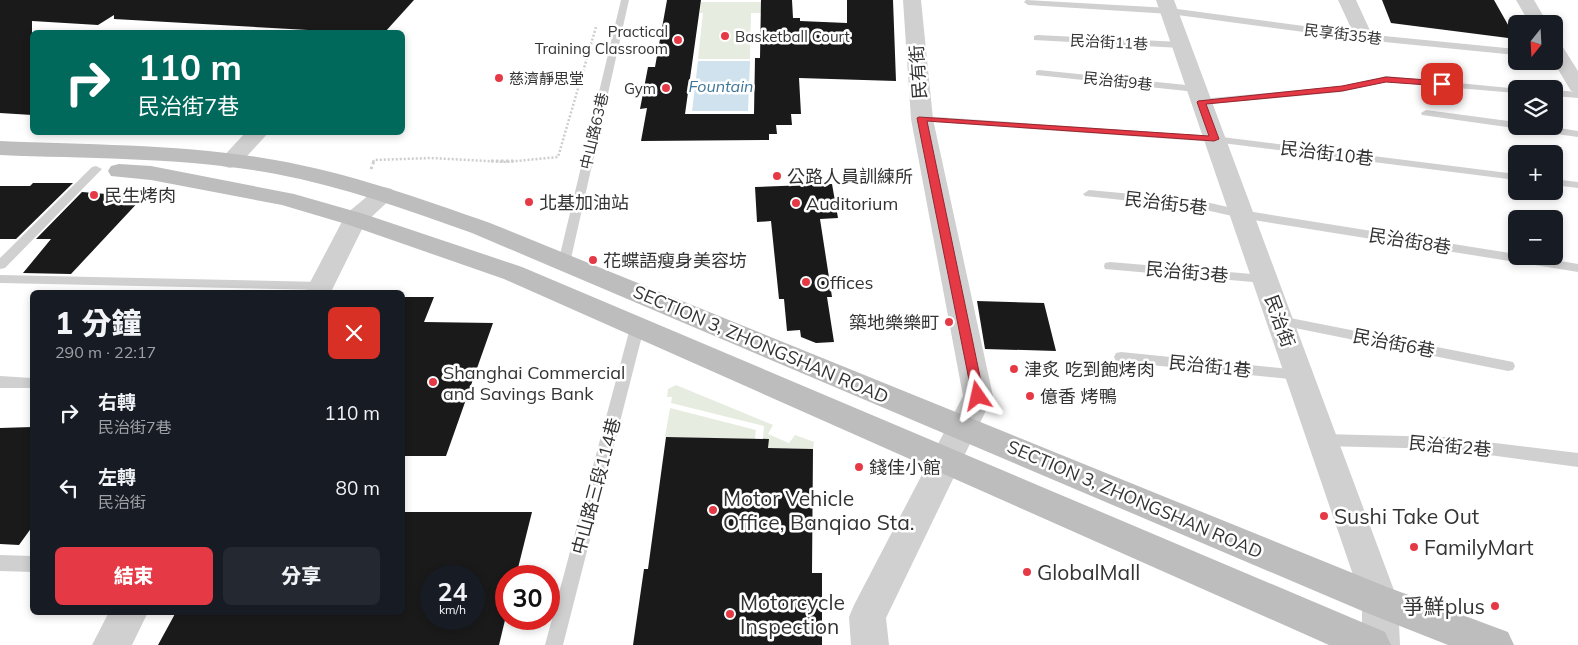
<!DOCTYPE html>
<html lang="zh-TW">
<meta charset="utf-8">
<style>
:root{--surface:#171b24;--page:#242831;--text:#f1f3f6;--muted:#9ea1a6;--accent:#e63946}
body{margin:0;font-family:Mulish,"Noto Sans TC",sans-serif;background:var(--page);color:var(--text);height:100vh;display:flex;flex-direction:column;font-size:19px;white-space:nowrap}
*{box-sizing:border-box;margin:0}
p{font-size:16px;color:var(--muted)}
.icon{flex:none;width:28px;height:28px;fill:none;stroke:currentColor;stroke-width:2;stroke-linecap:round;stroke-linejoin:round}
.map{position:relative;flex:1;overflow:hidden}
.drawer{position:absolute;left:30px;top:290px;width:375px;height:325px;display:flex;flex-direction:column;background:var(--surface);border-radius:8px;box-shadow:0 2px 8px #0003}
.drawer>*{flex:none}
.top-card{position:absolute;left:30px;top:30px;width:375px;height:105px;border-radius:8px;box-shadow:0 2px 8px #0003;background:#00695c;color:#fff;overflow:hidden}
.needle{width:32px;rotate:198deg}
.buttons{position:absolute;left:1508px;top:15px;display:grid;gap:10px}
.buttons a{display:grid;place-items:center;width:55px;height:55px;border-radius:8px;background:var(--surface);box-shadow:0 2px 8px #0003;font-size:25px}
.speed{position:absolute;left:420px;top:565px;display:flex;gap:10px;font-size:25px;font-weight:700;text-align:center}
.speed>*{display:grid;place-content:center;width:65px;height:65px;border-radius:50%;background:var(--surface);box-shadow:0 2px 8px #0003;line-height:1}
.speed small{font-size:12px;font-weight:400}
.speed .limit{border:8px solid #d22;background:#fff;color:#111}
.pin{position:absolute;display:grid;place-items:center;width:42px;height:42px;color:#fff;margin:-21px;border-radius:10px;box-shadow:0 2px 8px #0006}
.me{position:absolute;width:55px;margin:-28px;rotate:349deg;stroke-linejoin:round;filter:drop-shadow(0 0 4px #0008)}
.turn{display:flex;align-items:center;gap:18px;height:105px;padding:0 25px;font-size:22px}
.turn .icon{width:65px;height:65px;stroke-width:2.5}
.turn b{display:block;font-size:35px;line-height:42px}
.round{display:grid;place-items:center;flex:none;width:52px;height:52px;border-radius:8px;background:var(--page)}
.head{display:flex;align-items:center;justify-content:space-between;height:85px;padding:0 25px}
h1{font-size:30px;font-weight:800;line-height:38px}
.button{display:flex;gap:10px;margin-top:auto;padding:10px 25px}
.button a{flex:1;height:58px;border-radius:8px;background:var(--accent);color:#fff;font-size:20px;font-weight:800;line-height:58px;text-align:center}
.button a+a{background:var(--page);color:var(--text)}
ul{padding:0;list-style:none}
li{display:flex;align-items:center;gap:15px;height:75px;padding:0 25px}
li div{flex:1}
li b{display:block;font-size:19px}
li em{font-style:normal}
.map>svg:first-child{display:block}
</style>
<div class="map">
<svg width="1578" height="645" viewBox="0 0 1578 645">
<rect width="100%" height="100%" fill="#fff"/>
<path fill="#e6ecdf" d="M 701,2 L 761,2 L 761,13 L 751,13 L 750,59 L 698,59 L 703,13 L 700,13 Z
M 676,385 L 773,425 L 768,434 L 789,443 L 795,435 L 814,442 L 813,449 L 768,448 L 769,439 L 763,439 L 764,426 L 671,403 L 672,397 L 667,397 L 668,389 Z
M 670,408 L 756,430 L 755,439 L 665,437 Z"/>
<path fill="#cfe2ee" d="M 698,61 L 750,61 L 748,111 L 692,111 Z"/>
<path fill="#1a1a1a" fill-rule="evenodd" d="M 0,0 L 414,0 L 385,32 L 324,32 L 326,31 L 114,19 L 114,15 L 98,25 L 32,21 L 32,115 L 0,113 Z
M 667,0 L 701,0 L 685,114 L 754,114 L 755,58 L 760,58 L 761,0 L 792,0 L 793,18 L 800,18 L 800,21 L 847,23 L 847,0 L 893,0 L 896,81 L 799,78 L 801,114 L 791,114 L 792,125 L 776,125 L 777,134 L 769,134 L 769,140 L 641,141 L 647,108 L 640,109 L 648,67 L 655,67 Z
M 1382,0 L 1494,0 L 1516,39 L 1391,23 Z
M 33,183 L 73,183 L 16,239 L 0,239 L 0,186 L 30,186 Z
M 832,184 L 838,218 L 820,219 L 832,297 L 827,297 L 834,342 L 816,343 L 801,337 L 800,330 L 787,331 L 784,299 L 779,299 L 771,221 L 757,222 L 755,187 Z
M 82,192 L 143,197 L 71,274 L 23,273 L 51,239 L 36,239 Z
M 402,297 L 434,297 L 424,322 L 493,323 L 446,456 L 402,456 Z
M 977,301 L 1044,303 L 1056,351 L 985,349 Z
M 32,427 L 32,527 L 19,545 L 0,544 L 0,428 Z
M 666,437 L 769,439 L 768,448 L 813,449 L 812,573 L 822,573 L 822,645 L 633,645 L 644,569 L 648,569 Z
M 402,512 L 532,512 L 516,576 L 506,576 L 506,616 L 499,645 L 158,645 L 176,612 L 402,612 ZM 431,576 L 474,576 L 474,619 L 431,619 Z"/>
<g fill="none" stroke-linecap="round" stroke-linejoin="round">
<path stroke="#cdcdcd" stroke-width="2.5" stroke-dasharray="2 2" stroke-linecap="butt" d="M 373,162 L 374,160 L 431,158 L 506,162 L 558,157 L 596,27"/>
<path stroke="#cdcdcd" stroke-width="3" stroke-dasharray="2.5 2.5" stroke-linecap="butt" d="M 491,161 L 515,161
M 371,169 L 374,161"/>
<path fill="#d0d0d0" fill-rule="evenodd" d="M 621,0 L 629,0 L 570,263 L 564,267 L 558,263 Z
M 1026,0 L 1170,8 L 1364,34 L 1516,49 L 1516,55 L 1364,40 L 1170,14 L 1028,5 L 1024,2 Z
M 1037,35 L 1181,42 L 1186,45 L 1181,48 L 1034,40 L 1034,36 Z
M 1039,70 L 1196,86 L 1201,89 L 1196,92 L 1036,75 L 1036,71 Z
M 1386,76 L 1520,89 L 1516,89 L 1516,93 L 1386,82 L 1342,92 L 1201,105 L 1196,102 L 1201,99 L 1342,86 Z
M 1554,90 L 1578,92 L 1578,98 L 1554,96 Z
M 1426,110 L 1516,122 L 1516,126 L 1547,126 L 1578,131 L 1578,137 L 1422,115 L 1421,113 Z
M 922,116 L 1214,136 L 1516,174 L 1516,180 L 1214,142 L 918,121 L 917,119 L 918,117 Z
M 96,166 L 102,169 L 100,171 L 5,268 L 0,269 L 0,258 L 92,167 Z
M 1554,179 L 1578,182 L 1578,188 L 1554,185 Z
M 1089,190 L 1197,200 L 1241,210 L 1516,254 L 1516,256 L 1531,256 L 1578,264 L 1578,272 L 1241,218 L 1197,208 L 1085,196 L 1083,194 Z
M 1110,262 L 1264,275 L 1269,276 L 1271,279 L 1269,282 L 1264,283 L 1105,269 L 1104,266 L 1105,263 Z
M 0,275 L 322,282 L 327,283 L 329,286 L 327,289 L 322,290 L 0,283 Z
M 1280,316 L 1508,361 L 1513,362 L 1515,366 L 1513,370 L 1508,371 L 1275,324 L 1273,321 L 1275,318 Z
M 637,323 L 642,325 L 644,328 L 563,645 L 545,645 L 630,328 L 632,325 Z
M 1121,352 L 1299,370 L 1304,371 L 1306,375 L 1304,379 L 1299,380 L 1121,362 L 1116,361 L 1114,357 L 1116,353 Z
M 0,376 L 32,378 L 32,388 L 0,388 Z
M 1322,434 L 1445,437 L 1578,453 L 1578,467 L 1445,449 L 1322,446 L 1316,444 L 1314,440 L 1316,436 Z
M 0,555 L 32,556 L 32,572 L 0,571 Z"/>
<path fill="#d0d0d0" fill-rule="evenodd" d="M 903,0 L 921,0 L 933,119 L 993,396 L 886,618 L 889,645 L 851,645 L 849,617 L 854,605 L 963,396 L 911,119 Z
M 1156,0 L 1174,0 L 1398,601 L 1400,645 L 1362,645 L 1362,601 Z
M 1338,0 L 1356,0 L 1373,37 L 1371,41 L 1364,43 L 1357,41 Z
M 1516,0 L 1534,0 L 1548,24 L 1530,24 Z
M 1554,42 L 1561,44 L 1578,71 L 1578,93 L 1571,91 L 1553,61 Z
M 246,132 L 269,132 L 238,166 L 230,168 L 222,166 L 219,161 Z
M 384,187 L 392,189 L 396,194 L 365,223 L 331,292 L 305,292 L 346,214 L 376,189 Z
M 109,612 L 148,612 L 132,645 L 92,645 Z"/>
<path fill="#bdbdbd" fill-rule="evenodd" d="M 0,141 C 92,145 185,144 275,160 C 349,173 419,198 490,223 L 1387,587 L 1508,632 L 1514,645 L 1448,645 L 1367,613 L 472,233 C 408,210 344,187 276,174 C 186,157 92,159 0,155 Z
M 119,164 L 151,166 L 294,194 L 364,214 L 522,267 L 1385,632 L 1391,645 L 1329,645 L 504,279 L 346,224 L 282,205 L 151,180 L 111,176 L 108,171 L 111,166 Z"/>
</g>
<path fill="#e63946" stroke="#96252e" d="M 1386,77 L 1442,81 L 1446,84 L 1442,86 L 1386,82 L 1342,91 L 1206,104 L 1219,139 L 1214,141 L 927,121 L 984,396 L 982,400 L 973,400 L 917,118 L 919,117 L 1209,136 L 1197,102 L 1198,101 L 1342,86 Z"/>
<g fill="#e63946" stroke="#fff" stroke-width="2">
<circle cx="725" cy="36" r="5"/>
<circle cx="678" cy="40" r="5"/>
<circle cx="499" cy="78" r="5"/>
<circle cx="666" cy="88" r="5"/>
<circle cx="777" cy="176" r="5"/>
<circle cx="94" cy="195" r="5"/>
<circle cx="529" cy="202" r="5"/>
<circle cx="796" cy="203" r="5"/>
<circle cx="593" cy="260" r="5"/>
<circle cx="806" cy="282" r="5"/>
<circle cx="949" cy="322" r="5"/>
<circle cx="1014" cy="369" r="5"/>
<circle cx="433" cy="382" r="5"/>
<circle cx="1030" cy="396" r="5"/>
<circle cx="859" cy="467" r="5"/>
<circle cx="713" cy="510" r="5"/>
<circle cx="1324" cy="516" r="5"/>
<circle cx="1414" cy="547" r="5"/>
<circle cx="1027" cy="572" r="5"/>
<circle cx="1495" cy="606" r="5"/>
<circle cx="730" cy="614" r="5"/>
</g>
<g text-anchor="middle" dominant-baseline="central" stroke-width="5" stroke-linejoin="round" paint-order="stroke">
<g font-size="15" fill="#333" stroke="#fff" text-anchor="end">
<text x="668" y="31">Practical<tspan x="668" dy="17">Training Classroom</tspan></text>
<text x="735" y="36" text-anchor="start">Basketball Court</text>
<text x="509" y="78" text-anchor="start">慈濟靜思堂</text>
<text x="656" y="88">Gym</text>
</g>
<g font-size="15" fill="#333" stroke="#fff">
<text transform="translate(1343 34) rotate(7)">民享街35巷</text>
<text transform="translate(1109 42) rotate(3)">民治街11巷</text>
<text transform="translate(1118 81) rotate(6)">民治街9巷</text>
<text transform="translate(594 131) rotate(-77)">中山路63巷</text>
</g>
<g font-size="16" font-style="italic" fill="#3f7597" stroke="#fff">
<text x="721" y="86">Fountain</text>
</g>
<g font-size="18" fill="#333" stroke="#fff">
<text transform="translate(918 72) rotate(-94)">民有街</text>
<text transform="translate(1327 153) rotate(7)">民治街10巷</text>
<text transform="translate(1166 203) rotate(7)">民治街5巷</text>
<text transform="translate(1410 241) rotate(9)">民治街8巷</text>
<text transform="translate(1187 272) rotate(5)">民治街3巷</text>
<text transform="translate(1280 321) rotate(70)">民治街</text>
<text transform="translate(1394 343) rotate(11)">民治街6巷</text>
<text transform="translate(761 344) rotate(23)">SECTION 3, ZHONGSHAN ROAD</text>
<text transform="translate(1210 366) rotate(6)">民治街1巷</text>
<text transform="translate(1450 446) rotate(5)">民治街2巷</text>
<text transform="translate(596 486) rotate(-75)">中山路三段114巷</text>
<text transform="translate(1135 499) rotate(23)">SECTION 3, ZHONGSHAN ROAD</text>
</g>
<g font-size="18" fill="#333" stroke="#fff" text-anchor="start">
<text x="787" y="176">公路人員訓練所</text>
<text x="104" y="195">民生烤肉</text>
<text x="539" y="202">北基加油站</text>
<text x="806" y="203">Auditorium</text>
<text x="603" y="260">花蝶語瘦身美容坊</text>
<text x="816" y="282">Offices</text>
<text x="939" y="322" text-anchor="end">築地樂樂町</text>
<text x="1024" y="369">津炙 吃到飽烤肉</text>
<text x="443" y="372">Shanghai Commercial<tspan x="443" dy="21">and Savings Bank</tspan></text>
<text x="1040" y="396">億香 烤鴨</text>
<text x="869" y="467">錢佳小館</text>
</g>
<g font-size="21" fill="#333" stroke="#fff" text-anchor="start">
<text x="723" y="498">Motor Vehicle<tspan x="723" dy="24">Office, Banqiao Sta.</tspan></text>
<text x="1334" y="516">Sushi Take Out</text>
<text x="1424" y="547">FamilyMart</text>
<text x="1037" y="572">GlobalMall</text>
<text x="740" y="602">Motorcycle<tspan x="740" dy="24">Inspection</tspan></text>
<text x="1485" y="606" text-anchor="end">爭鮮plus</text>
</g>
</g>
</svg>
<div class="buttons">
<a><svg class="needle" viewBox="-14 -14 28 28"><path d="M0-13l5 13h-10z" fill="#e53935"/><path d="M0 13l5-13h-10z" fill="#9ea1a6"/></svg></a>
<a><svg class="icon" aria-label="layers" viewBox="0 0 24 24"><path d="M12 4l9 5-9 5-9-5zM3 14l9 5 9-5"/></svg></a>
<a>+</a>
<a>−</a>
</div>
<div class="speed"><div>24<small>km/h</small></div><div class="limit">30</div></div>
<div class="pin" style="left:1442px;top:84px;background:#d93025"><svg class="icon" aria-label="arrive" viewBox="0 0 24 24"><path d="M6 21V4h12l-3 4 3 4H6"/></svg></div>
<svg class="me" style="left:978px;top:396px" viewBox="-20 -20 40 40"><path d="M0-17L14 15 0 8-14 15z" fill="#e63946" stroke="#fff" stroke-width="4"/></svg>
<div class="top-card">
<div class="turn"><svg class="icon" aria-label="right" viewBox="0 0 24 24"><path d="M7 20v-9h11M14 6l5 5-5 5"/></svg><div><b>110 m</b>民治街7巷</div></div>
</div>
<section class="drawer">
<div class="head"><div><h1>1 分鐘</h1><p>290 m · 22:17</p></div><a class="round" style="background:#d93025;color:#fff"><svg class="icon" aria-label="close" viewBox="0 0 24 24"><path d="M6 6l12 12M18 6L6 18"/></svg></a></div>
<ul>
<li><svg class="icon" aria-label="right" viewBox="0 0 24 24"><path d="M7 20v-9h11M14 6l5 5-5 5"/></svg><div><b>右轉</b><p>民治街7巷</p></div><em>110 m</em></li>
<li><svg class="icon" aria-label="left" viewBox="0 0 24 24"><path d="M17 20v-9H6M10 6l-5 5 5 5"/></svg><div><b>左轉</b><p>民治街</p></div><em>80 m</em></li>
</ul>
<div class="button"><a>結束</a><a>分享</a></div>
</section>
</div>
